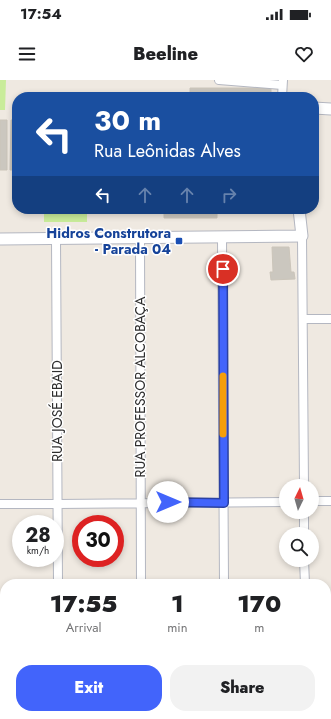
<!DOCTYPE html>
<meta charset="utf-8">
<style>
:root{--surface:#fff;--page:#f2f2f2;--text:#202124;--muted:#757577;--accent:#4264fb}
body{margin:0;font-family:Jost,sans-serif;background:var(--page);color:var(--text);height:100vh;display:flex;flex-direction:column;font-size:15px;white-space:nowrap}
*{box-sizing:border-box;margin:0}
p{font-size:13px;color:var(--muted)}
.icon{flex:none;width:22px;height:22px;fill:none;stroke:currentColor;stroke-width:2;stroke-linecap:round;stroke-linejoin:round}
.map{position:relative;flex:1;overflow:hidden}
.panel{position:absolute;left:0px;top:499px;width:331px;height:140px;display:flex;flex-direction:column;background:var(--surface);border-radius:16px 16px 0 0;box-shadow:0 2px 6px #0003}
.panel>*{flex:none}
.hud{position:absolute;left:12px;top:12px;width:307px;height:122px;border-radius:16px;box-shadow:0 2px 6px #0003;background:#1a4fa0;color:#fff;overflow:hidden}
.needle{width:26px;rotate:5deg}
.fabs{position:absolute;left:279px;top:399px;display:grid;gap:8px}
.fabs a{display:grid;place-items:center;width:40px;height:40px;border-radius:50%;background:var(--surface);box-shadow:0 2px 6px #0003;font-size:20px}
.speed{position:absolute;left:12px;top:435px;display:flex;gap:8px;font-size:20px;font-weight:700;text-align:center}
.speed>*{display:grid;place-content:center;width:52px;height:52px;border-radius:50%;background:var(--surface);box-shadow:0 2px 6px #0003;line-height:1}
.speed small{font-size:10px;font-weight:400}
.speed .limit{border:6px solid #d22;background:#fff;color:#111}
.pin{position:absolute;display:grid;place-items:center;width:34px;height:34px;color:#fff;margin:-17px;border:2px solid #fff;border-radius:50%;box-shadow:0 1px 4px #0007}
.me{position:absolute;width:44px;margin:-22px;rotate:90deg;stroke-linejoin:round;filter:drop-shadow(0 0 3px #0008)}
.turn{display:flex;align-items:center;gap:14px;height:84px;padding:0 16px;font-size:18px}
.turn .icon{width:52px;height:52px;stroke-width:2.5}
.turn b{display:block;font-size:28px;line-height:34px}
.lanes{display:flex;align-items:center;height:38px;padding:0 16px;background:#0003;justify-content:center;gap:20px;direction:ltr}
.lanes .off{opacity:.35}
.eta{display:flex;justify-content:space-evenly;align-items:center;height:68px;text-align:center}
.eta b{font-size:24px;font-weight:800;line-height:28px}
.action{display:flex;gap:8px;margin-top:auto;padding:8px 16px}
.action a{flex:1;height:46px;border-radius:16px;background:var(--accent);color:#fff;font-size:16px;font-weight:800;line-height:46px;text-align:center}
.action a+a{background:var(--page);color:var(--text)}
.status{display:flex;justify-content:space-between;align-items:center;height:28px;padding:0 20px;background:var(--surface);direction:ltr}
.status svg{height:11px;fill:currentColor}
header{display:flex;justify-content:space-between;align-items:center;height:52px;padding:0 16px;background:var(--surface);font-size:18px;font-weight:800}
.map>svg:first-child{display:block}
</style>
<div class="status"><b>17:54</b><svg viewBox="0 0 49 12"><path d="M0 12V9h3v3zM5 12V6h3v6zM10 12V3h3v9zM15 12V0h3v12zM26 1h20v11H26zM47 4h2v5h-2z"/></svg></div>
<header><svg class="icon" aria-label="menu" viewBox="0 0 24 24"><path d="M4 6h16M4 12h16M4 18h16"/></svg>Beeline<svg class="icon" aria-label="heart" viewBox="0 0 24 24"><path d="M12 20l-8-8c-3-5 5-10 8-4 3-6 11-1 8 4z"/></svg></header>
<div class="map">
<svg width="331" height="639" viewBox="0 0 331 639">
<rect width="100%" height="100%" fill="#efe9e1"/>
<path fill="#c9ec9a" d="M 0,0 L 6,0 L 5,30 L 0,30 Z
M 44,129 L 87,129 L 87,142 L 44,142 Z"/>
<path fill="#cbc7bf" stroke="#cbc5ba" d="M 190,8 L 271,8 L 271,17 L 175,17 L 175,15 L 190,15 Z
M 0,40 L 7,40 L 7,90 L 0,90 Z
M 11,40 L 17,40 L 17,90 L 10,90 Z
M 164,129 L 217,129 L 217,138 L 164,138 Z
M 272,167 L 289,167 L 291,192 L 294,192 L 295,199 L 271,200 L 270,192 L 273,192 Z"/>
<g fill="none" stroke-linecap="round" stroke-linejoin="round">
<g stroke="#b4b7c1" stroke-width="10">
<path id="minor" d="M 219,0 L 282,5
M 282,17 L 283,0
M 302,156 L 304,406
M 222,157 L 224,504
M 140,158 L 141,504
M 56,159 L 58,504
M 303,239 L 331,239
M 312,421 L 331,421
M 0,424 L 57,424 L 286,422
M 304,432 L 304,454
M 304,480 L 305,504
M 326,606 L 331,606
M 0,609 L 5,609
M 58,634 L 58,639
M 142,634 L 142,639
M 225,634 L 225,639
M 306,634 L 306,639"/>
</g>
<g stroke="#b4b7c1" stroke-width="13">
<path id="tertiary" d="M 314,28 L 331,29
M 0,159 L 302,156 L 299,129"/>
</g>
<use href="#minor" stroke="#fff" stroke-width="8"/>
<use href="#tertiary" stroke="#fff" stroke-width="11"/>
</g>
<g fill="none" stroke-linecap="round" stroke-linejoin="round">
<g stroke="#2b41a3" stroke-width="10">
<path id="route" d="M 168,422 L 224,423 L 223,189"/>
</g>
<use href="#route" stroke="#4264fb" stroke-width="7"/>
<path stroke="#f59e0b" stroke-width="7" d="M 223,296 L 223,354"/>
</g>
<rect fill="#1a4fb4" stroke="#fff" stroke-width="1.5" x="175" y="157" width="8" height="8" rx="2"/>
<g text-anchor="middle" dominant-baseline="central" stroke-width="3" stroke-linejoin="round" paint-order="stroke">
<g font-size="14" font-weight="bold" fill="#164399" stroke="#fff" text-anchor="end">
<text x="171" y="153">Hidros Construtora<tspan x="171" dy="16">- Parada 04</tspan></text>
</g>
<g font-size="14" fill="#2e2e2e" stroke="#fff">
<text transform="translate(140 307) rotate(-90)">RUA PROFESSOR ALCOBAÇA</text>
<text transform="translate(57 331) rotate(-90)">RUA JOSÉ EBAID</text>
</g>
</g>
</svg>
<div class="fabs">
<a><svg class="needle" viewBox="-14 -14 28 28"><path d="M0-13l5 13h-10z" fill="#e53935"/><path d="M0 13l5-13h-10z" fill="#757577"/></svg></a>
<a><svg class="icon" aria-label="search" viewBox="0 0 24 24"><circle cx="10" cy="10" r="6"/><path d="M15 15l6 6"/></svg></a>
</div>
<div class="speed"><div>28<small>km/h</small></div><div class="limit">30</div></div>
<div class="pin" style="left:223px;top:189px;background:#d93025"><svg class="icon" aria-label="arrive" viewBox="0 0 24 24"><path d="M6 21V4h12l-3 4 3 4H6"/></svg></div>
<svg class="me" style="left:168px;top:422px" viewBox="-20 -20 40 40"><circle r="19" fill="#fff"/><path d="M0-13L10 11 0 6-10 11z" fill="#4264fb"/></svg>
<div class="hud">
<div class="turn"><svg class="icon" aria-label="left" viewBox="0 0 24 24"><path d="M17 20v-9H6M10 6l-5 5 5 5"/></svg><div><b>30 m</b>Rua Leônidas Alves</div></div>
<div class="lanes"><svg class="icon" aria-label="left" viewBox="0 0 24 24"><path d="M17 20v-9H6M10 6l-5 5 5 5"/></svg><svg class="icon off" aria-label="ahead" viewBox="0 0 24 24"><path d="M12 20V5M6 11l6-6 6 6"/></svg><svg class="icon off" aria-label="ahead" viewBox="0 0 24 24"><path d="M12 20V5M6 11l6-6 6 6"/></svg><svg class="icon off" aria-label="right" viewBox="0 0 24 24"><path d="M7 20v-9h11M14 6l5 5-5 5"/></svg></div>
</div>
<section class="panel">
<div class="eta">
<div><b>17:55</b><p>Arrival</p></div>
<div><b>1</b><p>min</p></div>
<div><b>170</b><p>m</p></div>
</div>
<div class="action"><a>Exit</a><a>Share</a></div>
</section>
</div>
